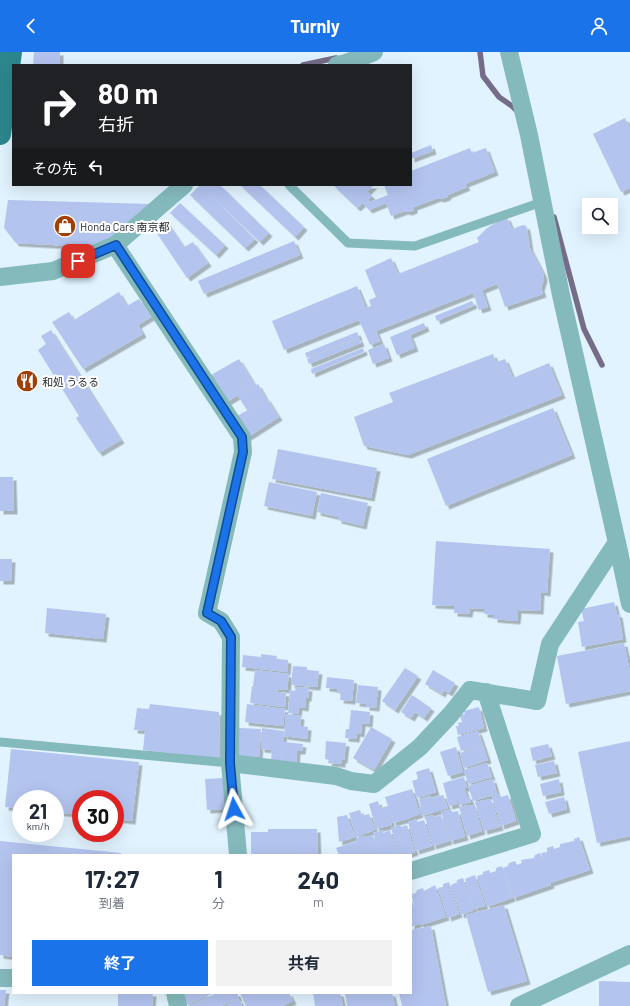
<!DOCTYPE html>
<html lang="ja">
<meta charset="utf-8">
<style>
:root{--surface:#fff;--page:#f2f2f3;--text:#1f2937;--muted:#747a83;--accent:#1a73e8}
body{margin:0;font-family:Barlow,"Noto Sans JP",sans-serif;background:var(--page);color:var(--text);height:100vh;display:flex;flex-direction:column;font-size:15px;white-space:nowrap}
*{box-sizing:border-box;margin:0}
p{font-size:13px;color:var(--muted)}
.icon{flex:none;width:22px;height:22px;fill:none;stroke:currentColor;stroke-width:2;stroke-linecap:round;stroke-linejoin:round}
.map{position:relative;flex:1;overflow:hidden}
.drawer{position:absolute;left:12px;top:802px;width:400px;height:140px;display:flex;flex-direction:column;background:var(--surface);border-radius:0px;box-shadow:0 4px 16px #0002}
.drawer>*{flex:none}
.guide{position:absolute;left:12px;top:12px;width:400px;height:122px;border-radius:0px;box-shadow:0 4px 16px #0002;background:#202124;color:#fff;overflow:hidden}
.controls{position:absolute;left:582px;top:146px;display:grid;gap:8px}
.controls a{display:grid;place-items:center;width:36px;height:36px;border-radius:0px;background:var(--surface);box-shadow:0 4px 16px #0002;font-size:20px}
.speed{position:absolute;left:12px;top:738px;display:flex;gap:8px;font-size:20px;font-weight:700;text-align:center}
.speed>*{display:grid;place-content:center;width:52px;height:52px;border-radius:50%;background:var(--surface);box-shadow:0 4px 16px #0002;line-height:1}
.speed small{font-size:10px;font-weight:400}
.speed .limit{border:6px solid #d22;background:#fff;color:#111}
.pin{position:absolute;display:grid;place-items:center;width:34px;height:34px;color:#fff;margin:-17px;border-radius:8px;box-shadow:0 2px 6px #0006}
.me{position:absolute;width:44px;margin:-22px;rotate:355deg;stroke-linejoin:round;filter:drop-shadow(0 0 3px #0008)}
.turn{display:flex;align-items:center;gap:14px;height:84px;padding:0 20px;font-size:18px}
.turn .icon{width:52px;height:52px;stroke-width:2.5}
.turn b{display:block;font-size:28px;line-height:34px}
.then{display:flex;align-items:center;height:38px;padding:0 20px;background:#0003;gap:8px;font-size:15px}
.eta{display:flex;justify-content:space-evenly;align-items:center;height:68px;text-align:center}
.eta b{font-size:24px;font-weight:700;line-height:28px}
.action{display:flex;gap:8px;margin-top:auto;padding:8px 20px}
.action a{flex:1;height:46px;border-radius:0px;background:var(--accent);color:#fff;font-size:16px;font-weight:700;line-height:46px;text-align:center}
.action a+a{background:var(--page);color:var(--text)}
header{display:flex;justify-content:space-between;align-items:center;height:52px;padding:0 20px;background:var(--accent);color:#fff;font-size:18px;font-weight:700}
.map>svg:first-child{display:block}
</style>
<header><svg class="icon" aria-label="back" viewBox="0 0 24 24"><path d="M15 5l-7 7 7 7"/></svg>Turnly<svg class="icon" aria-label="person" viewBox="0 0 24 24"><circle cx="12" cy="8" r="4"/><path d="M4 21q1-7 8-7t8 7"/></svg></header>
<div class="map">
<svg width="630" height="954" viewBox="0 0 630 954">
<defs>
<filter id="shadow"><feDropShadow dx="3.5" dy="3.5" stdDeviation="0" flood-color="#0004"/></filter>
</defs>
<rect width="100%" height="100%" fill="#e1f3fe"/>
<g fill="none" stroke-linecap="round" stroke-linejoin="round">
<path stroke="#756c8a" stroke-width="5.5" d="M 480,0 L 483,24 L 499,45 L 512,54 L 517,59
M 303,13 L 336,6
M 554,165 L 584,277 L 602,313"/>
</g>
<path fill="#b3c4ef" filter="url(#shadow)" d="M 34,0 L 60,0 L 60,13 L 33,13 Z
M 625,66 L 630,77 L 630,136 L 621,140 L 593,82 Z
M 431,93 L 433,99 L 411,107 L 411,101 Z
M 470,96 L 472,101 L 486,96 L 495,120 L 465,132 L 467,135 L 448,143 L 447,145 L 441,147 L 438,146 L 414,155 L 414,158 L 409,160 L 405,159 L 391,164 L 386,151 L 369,158 L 363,151 L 357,156 L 333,133 L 374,133 L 367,140 L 372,144 L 368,148 L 370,150 L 388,143 L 384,133 L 411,133 L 411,119 Z
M 200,133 L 220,133 L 269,181 L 260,190 Z
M 200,133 L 255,187 L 245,196 L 190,143 Z
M 240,133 L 260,133 L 304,175 L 295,185 Z
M 8,148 L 152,152 L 116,182 L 79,202 L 70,206 L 71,194 L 16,191 L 4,176 Z
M 180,151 L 225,193 L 216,203 L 170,161 Z
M 507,165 L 512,177 L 523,173 L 526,174 L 527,176 L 530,196 L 543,221 L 544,226 L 541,236 L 543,242 L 505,255 L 497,232 L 482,238 L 488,255 L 479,258 L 473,241 L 376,279 L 380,289 L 370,293 L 359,268 L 284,298 L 272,269 L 357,234 L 366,256 L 371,254 L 369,248 L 376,245 L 365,218 L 391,206 L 398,222 L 479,190 L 477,186 L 487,176 L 495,171 Z
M 166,169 L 184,195 L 193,190 L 208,211 L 187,226 L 154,177 Z
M 294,189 L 300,203 L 204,242 L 198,229 Z
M 119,240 L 127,254 L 139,247 L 151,265 L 138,273 L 143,282 L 83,317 L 52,270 L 69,260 L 74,268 Z
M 472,249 L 474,253 L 437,269 L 435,264 Z
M 424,271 L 426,276 L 410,283 L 415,296 L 397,303 L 390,285 Z
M 51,278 L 121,388 L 99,401 L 76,366 L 79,364 L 38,298 L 46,292 L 41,284 Z
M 357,280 L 359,285 L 307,306 L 305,301 Z
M 359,286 L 361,291 L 309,312 L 307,307 Z
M 384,292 L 389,306 L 373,312 L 368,298 Z
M 363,296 L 364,300 L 312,322 L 311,317 Z
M 493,302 L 496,310 L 505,307 L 513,326 L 549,311 L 562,343 L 408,403 L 364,394 L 354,365 L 393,350 L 389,341 Z
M 239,307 L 255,333 L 227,350 L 211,323 Z
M 258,332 L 266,346 L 247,358 L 238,344 Z
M 267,346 L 279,365 L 248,385 L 236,365 Z
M 553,356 L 572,403 L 446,454 L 427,407 Z
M 278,397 L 377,416 L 371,446 L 272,427 Z
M 0,425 L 13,425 L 14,459 L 0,459 Z
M 269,430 L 317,440 L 312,464 L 264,454 Z
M 321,441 L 368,451 L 363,474 L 338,468 L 338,465 L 317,460 Z
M 436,489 L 550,497 L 547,541 L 541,540 L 540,559 L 518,558 L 517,569 L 494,567 L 494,563 L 484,562 L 484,557 L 470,556 L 469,562 L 454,561 L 454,554 L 432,553 Z
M 0,507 L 12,507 L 11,529 L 0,529 Z
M 614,550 L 617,562 L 619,562 L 623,587 L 582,595 L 578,570 L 584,569 L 581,557 Z
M 47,556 L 106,562 L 103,587 L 45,581 Z
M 624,591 L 630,620 L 630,639 L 566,652 L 557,604 Z
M 261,602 L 277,604 L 276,607 L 288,608 L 287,620 L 242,615 L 243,603 L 261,605 Z
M 293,614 L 307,615 L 307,618 L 319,619 L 317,635 L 291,633 Z
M 405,616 L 418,624 L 395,658 L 382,649 Z
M 255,618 L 289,622 L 287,638 L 278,637 L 277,640 L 286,641 L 285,655 L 250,651 L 252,634 L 267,636 L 253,634 Z
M 433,618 L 455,631 L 449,641 L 444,638 L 442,642 L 425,632 Z
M 327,625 L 354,628 L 352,649 L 340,648 L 341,642 L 337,641 L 337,637 L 326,636 Z
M 358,633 L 378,635 L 376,656 L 366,655 L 366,652 L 356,651 Z
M 296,635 L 309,636 L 308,646 L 306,646 L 305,656 L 299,655 L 298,662 L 288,661 L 290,638 L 295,639 Z
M 412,643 L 431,656 L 424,666 L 415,660 L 411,666 L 401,660 Z
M 150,652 L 219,660 L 220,706 L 143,698 L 145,679 L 134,678 L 137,656 L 149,657 Z
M 247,652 L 285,657 L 283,674 L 245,670 Z
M 479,655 L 484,676 L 458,683 L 456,674 L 459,674 L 458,671 L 462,670 L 460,663 L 465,662 L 464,659 Z
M 351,658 L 370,660 L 369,672 L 362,671 L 361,682 L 357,681 L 356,687 L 345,686 L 346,677 L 349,677 Z
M 286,662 L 301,664 L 300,674 L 308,675 L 307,687 L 284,684 Z
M 371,675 L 392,687 L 374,718 L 353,706 Z
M 239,676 L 261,677 L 259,705 L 237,704 Z
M 262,676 L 284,679 L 281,710 L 271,709 L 272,698 L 261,697 Z
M 478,679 L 483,693 L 461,699 L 457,685 Z
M 326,689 L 346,691 L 344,708 L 342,708 L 342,712 L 328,711 L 329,708 L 325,707 Z
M 630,689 L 630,784 L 597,791 L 578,700 Z
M 283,690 L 303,692 L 302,699 L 297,699 L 296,712 L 282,710 Z
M 548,692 L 552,704 L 533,709 L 530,696 Z
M 483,693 L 488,708 L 464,716 L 460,701 Z
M 456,695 L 463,720 L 448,724 L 440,700 Z
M 11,697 L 139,710 L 132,769 L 115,767 L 115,747 L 81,747 L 81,763 L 55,760 L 55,747 L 21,747 L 21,757 L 5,755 Z
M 554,709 L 557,721 L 538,725 L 535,713 Z
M 487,711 L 492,725 L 468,732 L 464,718 Z
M 429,716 L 436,740 L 417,746 L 412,729 L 418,727 L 416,720 Z
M 464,725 L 467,736 L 464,736 L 467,744 L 469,744 L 471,750 L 459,753 L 458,749 L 456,749 L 457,752 L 449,754 L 443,731 Z
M 223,726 L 225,757 L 207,758 L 205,727 Z
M 493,727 L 497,742 L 473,749 L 468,734 Z
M 559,727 L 561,740 L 543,744 L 540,732 Z
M 412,737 L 420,762 L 407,767 L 402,753 L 407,767 L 393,771 L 388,756 L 392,773 L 376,777 L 369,752 L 378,749 L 380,756 L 388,754 L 385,745 Z
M 500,742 L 501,745 L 508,743 L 516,769 L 501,774 L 492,745 Z
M 443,743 L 448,756 L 422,764 L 419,755 L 421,755 L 419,747 L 431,744 L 431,746 Z
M 564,745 L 567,757 L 549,762 L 545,750 Z
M 491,747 L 500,775 L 484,779 L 475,750 Z
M 468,753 L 468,754 L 475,753 L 482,779 L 467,784 L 459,755 Z
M 451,757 L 452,760 L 458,759 L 465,785 L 450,789 L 441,760 Z
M 360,758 L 362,764 L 369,762 L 375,778 L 356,785 L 349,761 Z
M 347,763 L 355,785 L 339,790 L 337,765 Z
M 433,763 L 434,765 L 441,763 L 449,789 L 433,794 L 425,765 Z
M 417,767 L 417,770 L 424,768 L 432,794 L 416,799 L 408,770 Z
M 400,773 L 401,775 L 407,773 L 415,800 L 405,803 L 399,803 L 391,776 Z
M 268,777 L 317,777 L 318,803 L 251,803 L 251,780 L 268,780 Z
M 383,778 L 383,781 L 390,778 L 398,803 L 380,803 L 373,781 Z
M 373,783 L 379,803 L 339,803 L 336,796 L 357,789 L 356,786 L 365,784 L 367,785 Z
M 579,785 L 590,818 L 550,831 L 551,833 L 513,846 L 503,816 L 508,814 L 509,811 L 515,809 L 517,813 L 522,811 L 521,808 L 534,806 L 535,803 L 540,801 L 544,810 L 541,801 L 547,800 L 547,796 L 553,794 L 554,797 L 560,795 L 560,792 L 574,789 L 574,787 Z
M 0,789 L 121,801 L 121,803 L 13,803 L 13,905 L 0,903 Z
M 502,814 L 512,846 L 487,855 L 477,824 L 483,822 L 483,820 L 489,818 L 493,828 L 490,821 L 496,819 L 496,816 Z
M 475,823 L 485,854 L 474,857 L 465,827 Z
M 463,826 L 474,858 L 461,863 L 451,833 L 457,830 L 457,828 Z
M 449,830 L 459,862 L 448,866 L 438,836 L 443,835 L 443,832 Z
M 435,833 L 446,865 L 421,873 L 420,871 L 411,875 L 411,847 L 415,856 L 411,842 L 416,841 L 417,838 L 423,836 L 424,839 Z
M 504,853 L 527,929 L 488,940 L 466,863 Z
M 431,874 L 446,954 L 402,954 L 399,941 L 411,941 L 411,878 Z
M 599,929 L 630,930 L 630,954 L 599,954 Z
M 0,938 L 6,938 L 4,954 L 0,954 Z
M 118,941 L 153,941 L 152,954 L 118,954 Z
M 183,941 L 214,941 L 187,953 L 181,942 Z
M 217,941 L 237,941 L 239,946 L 221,954 L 189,954 Z
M 240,941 L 289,941 L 293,949 L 283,954 L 246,954 Z
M 313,941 L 340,941 L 343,954 L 315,954 Z
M 345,941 L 392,941 L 395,954 L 347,954 Z
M 239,947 L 243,954 L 225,954 Z"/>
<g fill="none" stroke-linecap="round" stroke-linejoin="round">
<path stroke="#85babd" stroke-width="9" d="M 289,133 L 348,191 L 415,194 L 542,150
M 0,690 L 230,711"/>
<path stroke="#85babd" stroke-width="18" d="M 509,0 L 529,83 L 561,243 L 618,495 L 630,552
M 337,13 L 346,11 L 374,0
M 115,193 L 242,385 L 243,400 L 207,561 L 221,569 L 231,585 L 230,711 L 238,803
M 0,225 L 53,219 L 115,193 L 184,133
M 230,711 L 336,724 L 351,729 L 374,732 L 420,695 L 451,662 L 470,638 L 537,649 L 550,592 L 617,490
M 411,819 L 532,782 L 486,640
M 0,926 L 13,926
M 175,941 L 178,954
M 519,954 L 630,902"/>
<path stroke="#2c878d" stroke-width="22" d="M 0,82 L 11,0"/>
</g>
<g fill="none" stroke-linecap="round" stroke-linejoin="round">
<g stroke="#114b97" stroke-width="10">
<path id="route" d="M 78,209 L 116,193 L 242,385 L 243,400 L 207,561 L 221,569 L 231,585 L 230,711 L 234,757"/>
</g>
<use href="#route" stroke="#1a73e8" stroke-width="7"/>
</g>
<defs>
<g id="shop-disc" transform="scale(1.15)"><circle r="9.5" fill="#a13e02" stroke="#fff"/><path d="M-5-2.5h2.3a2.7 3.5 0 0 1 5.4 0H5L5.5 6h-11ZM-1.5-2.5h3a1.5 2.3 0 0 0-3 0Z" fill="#fff"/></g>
<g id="restaurant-disc" transform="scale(1.15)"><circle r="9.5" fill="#a13e02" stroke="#fff"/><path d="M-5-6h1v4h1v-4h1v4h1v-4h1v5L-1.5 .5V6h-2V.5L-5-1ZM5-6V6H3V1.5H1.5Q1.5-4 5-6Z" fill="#fff"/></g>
</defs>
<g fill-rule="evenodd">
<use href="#shop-disc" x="65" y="174"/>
<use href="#restaurant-disc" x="27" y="329"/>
</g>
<g text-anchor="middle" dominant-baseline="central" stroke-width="4" stroke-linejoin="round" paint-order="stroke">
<g font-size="11" fill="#232a2e" stroke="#fff" text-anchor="start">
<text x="80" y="174">Honda Cars 南京都</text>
<text x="42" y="329">和処 うるる</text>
</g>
</g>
</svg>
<div class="controls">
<a><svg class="icon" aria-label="search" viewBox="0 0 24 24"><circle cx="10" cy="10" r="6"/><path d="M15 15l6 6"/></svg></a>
</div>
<div class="speed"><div>21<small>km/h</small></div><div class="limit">30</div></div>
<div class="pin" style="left:78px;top:209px;background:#d93025"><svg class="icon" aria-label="arrive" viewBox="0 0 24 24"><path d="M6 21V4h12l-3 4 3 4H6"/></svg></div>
<svg class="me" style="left:234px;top:757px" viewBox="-20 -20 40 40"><path d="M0-17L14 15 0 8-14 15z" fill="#1a73e8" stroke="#fff" stroke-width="4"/></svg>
<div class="guide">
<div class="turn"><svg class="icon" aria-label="right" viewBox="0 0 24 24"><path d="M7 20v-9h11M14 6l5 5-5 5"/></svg><div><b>80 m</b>右折</div></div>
<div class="then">その先<svg class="icon" aria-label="left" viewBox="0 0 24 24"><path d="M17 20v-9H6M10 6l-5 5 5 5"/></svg></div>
</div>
<section class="drawer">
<div class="eta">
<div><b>17:27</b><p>到着</p></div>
<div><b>1</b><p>分</p></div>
<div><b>240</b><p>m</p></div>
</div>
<div class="action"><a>終了</a><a>共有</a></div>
</section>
</div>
